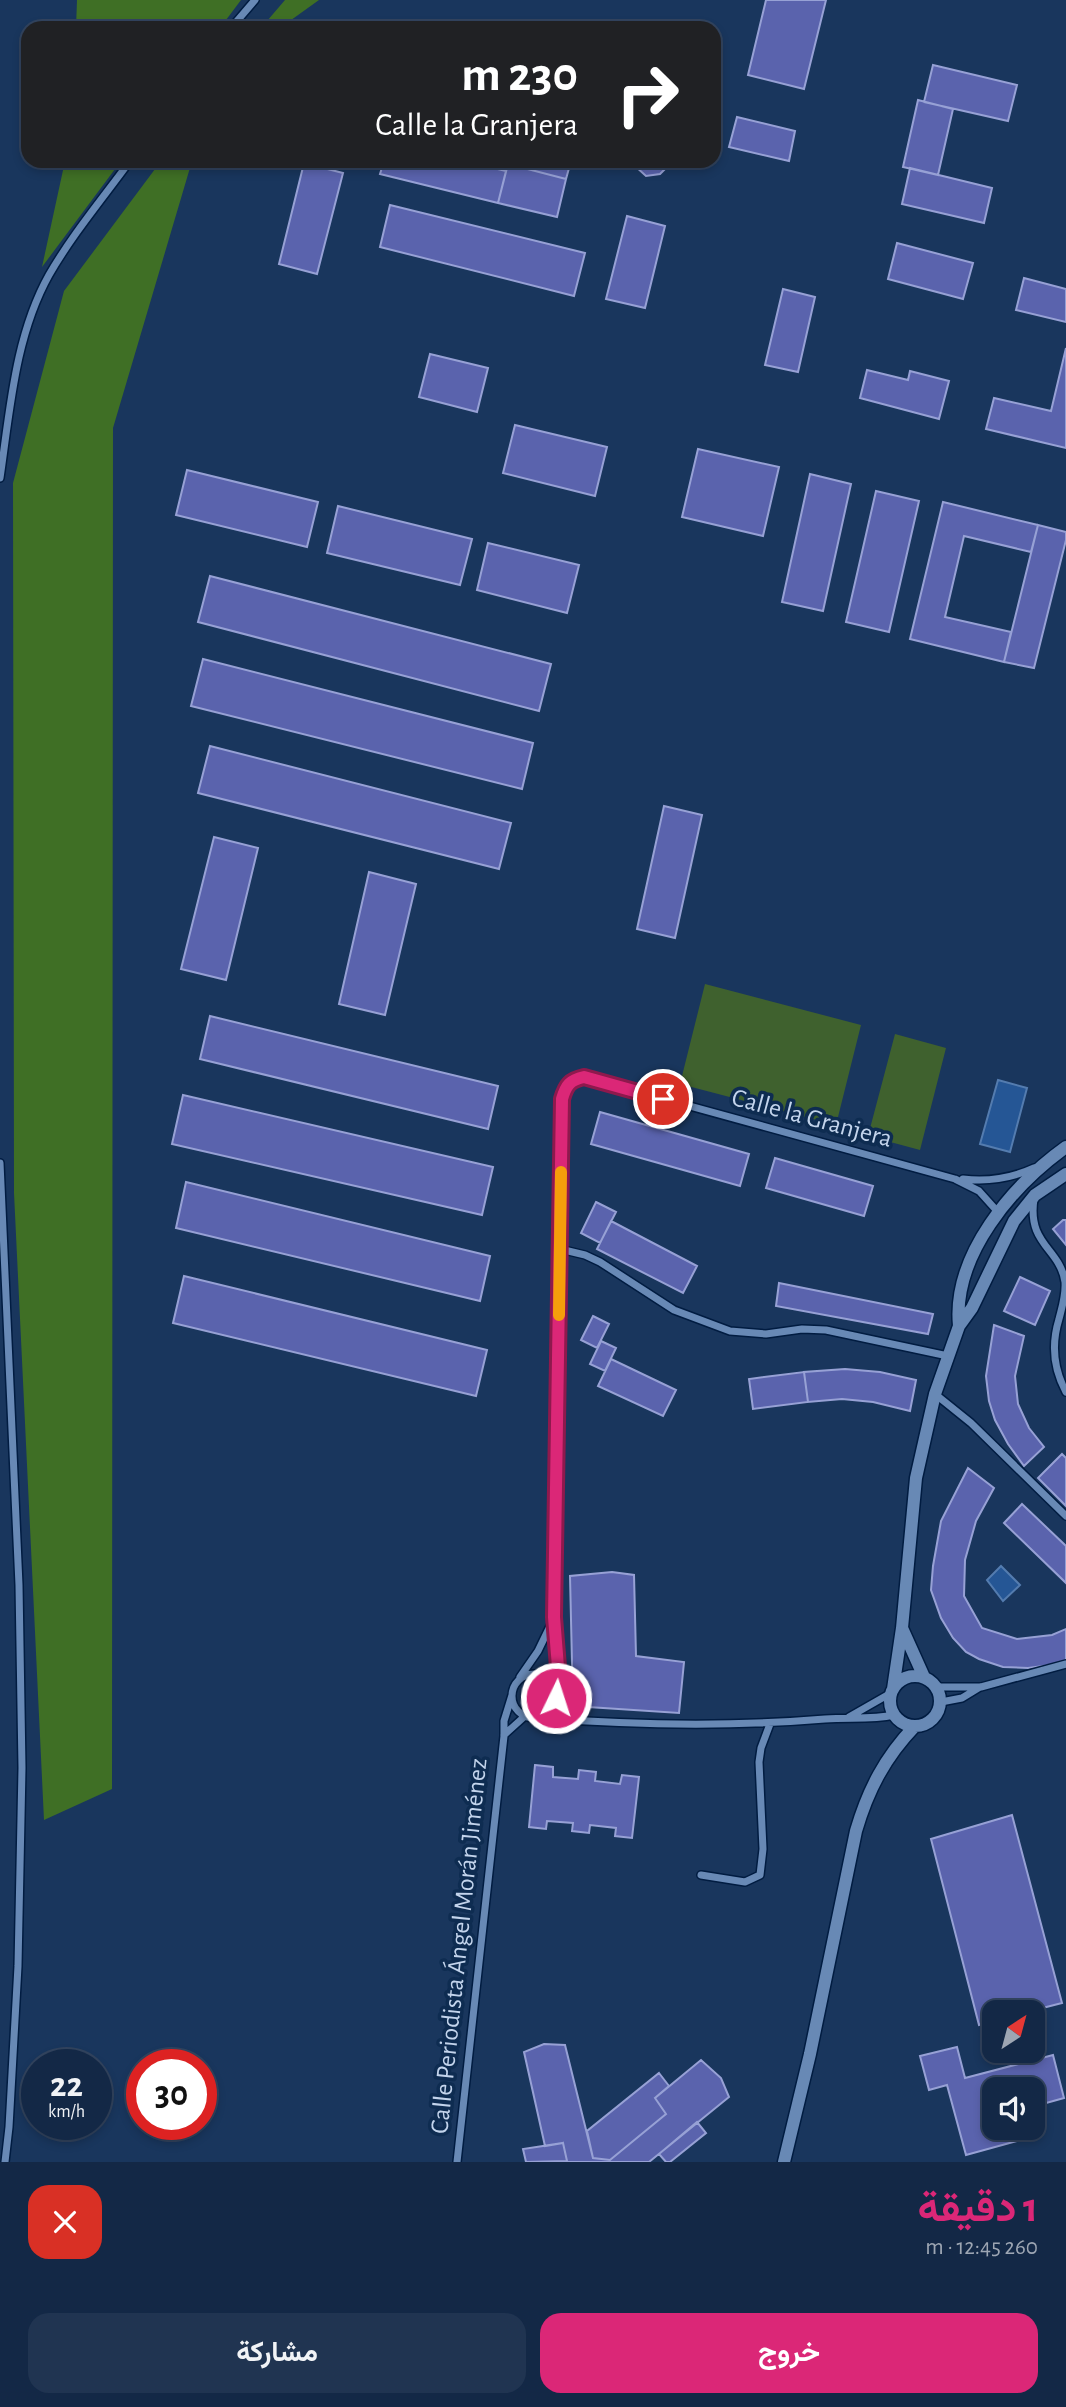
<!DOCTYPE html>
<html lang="ar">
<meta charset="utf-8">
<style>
:root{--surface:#132846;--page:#203451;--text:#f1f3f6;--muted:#9da6b3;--line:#32445f;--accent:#db2777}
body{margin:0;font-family:"Alegreya Sans",Vazirmatn,sans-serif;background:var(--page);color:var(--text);direction:rtl;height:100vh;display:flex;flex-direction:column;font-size:26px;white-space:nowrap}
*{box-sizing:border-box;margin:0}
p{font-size:23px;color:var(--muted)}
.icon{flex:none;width:38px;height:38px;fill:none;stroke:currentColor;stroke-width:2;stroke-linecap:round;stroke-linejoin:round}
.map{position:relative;height:2162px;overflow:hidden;direction:ltr}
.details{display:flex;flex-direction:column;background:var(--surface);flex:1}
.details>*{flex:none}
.hud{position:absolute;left:21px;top:21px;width:700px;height:147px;border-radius:21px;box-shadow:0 4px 10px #0003,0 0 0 2px var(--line);direction:rtl;background:#202124;color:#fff;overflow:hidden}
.needle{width:46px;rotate:36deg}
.tools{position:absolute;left:982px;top:2000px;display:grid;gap:14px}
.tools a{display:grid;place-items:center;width:63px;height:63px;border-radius:14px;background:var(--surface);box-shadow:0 4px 10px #0003,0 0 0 2px var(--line);font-size:35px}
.speed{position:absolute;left:21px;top:2049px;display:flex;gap:14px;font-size:35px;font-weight:700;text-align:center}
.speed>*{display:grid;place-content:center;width:91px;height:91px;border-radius:50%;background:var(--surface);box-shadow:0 4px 10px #0003,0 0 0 2px var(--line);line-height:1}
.speed small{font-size:18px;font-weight:400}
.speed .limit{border:10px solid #d22;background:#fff;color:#111}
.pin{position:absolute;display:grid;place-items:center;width:60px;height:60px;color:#fff;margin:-30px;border:4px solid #fff;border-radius:50%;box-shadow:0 2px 7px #0007}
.me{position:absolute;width:77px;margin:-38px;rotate:4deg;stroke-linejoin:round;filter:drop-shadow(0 0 5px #0008)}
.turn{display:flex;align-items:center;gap:24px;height:147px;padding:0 28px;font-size:32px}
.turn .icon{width:91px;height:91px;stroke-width:2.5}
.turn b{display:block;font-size:49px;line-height:60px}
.round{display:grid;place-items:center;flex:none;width:74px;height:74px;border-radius:21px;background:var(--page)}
.headline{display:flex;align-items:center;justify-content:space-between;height:119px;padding:0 28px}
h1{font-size:42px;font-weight:700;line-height:52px;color:var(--accent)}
.cta{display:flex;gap:14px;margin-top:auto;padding:14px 28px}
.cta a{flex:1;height:80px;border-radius:21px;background:var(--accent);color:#fff;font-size:28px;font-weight:700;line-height:80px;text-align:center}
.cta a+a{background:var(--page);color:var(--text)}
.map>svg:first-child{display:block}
</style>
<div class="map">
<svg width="1066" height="2162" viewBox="0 0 1066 2162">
<rect width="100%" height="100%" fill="#19365d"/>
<path fill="#3f612e" d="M 705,984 L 861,1025 L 836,1125 L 680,1084 Z
M 895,1034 L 946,1048 L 920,1150 L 868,1136 Z"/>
<path fill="#3f6f25" d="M 77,0 L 241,0 L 220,28 L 76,28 Z
M 285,0 L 319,0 L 280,28 L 261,28 Z
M 65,161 L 121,161 L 42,267 Z
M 161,161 L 192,161 L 113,428 L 112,1789 L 44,1820 L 14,1193 L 13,483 L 64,291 Z"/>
<path fill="#255695" stroke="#547caf" stroke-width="2" d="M 998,1080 L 1027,1088 L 1010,1152 L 980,1144 Z
M 1001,1566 L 1020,1585 L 1003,1601 L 987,1580 Z"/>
<path fill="#5a63ad" stroke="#97a1d5" stroke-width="2" d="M 766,0 L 826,0 L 804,89 L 748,75 Z
M 933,65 L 1017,85 L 1008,121 L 924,102 Z
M 918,100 L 953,109 L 938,175 L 903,167 Z
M 737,117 L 795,131 L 789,161 L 729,147 Z
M 384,161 L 464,161 L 506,171 L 498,203 L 380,174 Z
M 509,161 L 571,161 L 566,179 L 508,164 Z
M 634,161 L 671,161 L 671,163 L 660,174 L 646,176 L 634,165 Z
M 304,163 L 343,173 L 317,274 L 279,264 Z
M 508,164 L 566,179 L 557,217 L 498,203 Z
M 910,168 L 992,188 L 984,223 L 902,204 Z
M 390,205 L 585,253 L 574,296 L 380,247 Z
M 627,216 L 665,226 L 645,308 L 606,299 Z
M 897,243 L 973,263 L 963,299 L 888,279 Z
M 1024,278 L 1066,289 L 1066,322 L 1016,310 Z
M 783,289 L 815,297 L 798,372 L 765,365 Z
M 1066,348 L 1066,448 L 986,429 L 994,398 L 1051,411 Z
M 430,354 L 488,368 L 477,412 L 419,397 Z
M 867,370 L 908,380 L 910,371 L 949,381 L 939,419 L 860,398 Z
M 515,425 L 607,447 L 595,496 L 503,473 Z
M 698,449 L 779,467 L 763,536 L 682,517 Z
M 187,470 L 318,502 L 307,547 L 176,515 Z
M 810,474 L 851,484 L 823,611 L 782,602 Z
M 876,491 L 919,501 L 889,632 L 846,622 Z
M 943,502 L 1038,525 L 1031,552 L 964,536 L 945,617 L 1011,632 L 1004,662 L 910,639 Z
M 338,506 L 472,539 L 460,585 L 327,553 Z
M 1038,525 L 1066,532 L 1066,540 L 1034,668 L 1004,662 Z
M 488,543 L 579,565 L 567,613 L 477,590 Z
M 210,576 L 551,664 L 539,711 L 198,622 Z
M 203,659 L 533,743 L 522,789 L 191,706 Z
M 210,746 L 511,823 L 499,869 L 198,793 Z
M 664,806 L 702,815 L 675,938 L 637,929 Z
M 214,837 L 258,848 L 226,980 L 181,969 Z
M 369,872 L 416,884 L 385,1015 L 339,1004 Z
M 210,1016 L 498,1086 L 488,1129 L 200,1059 Z
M 183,1095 L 493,1167 L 482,1215 L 172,1144 Z
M 600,1112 L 749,1154 L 740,1186 L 591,1144 Z
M 775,1158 L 873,1186 L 864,1216 L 766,1188 Z
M 186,1182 L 490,1256 L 480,1301 L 176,1228 Z
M 596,1202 L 616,1212 L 600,1243 L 581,1233 Z
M 1063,1220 L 1066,1220 L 1066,1245 L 1053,1229 Z
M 611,1221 L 697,1266 L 683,1293 L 597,1249 Z
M 184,1276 L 487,1350 L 476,1396 L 173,1323 Z
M 1020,1277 L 1050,1291 L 1035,1325 L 1004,1311 Z
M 779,1283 L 933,1314 L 928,1334 L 776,1306 Z
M 593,1316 L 609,1324 L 597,1348 L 581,1340 Z
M 994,1325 L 1024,1336 L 1015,1376 L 1018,1404 L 1029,1428 L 1044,1447 L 1024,1466 L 1008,1444 L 995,1420 L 989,1401 L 986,1376 Z
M 601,1341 L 616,1348 L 605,1371 L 590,1364 Z
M 611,1359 L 676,1390 L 663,1416 L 598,1386 Z
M 845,1369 L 880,1372 L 916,1380 L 910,1411 L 873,1402 L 842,1399 L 808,1402 L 804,1372 Z
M 804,1372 L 808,1402 L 753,1409 L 749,1379 Z
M 1062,1454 L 1066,1458 L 1066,1506 L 1038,1478 Z
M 968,1468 L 994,1488 L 976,1521 L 965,1560 L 964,1596 L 982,1628 L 1017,1639 L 1052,1635 L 1066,1629 L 1066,1663 L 1028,1668 L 1003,1667 L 979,1659 L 966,1652 L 953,1638 L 941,1618 L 931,1590 L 933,1566 L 941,1521 Z
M 1022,1504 L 1066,1546 L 1066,1583 L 1004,1523 Z
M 612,1572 L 634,1575 L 636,1656 L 684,1662 L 679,1713 L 573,1706 L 570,1576 Z
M 535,1765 L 553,1767 L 553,1777 L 578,1779 L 579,1770 L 596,1772 L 595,1781 L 620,1784 L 622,1775 L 639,1777 L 632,1838 L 615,1836 L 616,1828 L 590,1825 L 589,1833 L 572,1831 L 573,1823 L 547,1821 L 546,1829 L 529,1827 Z
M 1012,1815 L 1062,2003 L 1027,2012 L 994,2012 L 994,2021 L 979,2025 L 931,1839 Z
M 544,2044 L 565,2045 L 593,2158 L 610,2160 L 666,2114 L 655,2098 L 701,2060 L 721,2078 L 729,2097 L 649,2162 L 565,2162 L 567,2161 L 563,2143 L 545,2146 L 524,2052 Z
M 957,2047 L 965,2078 L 1053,2055 L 1064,2098 L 1032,2107 L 1032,2090 L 994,2090 L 994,2128 L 1013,2128 L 1017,2141 L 966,2155 L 947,2085 L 929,2090 L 920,2056 Z
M 659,2073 L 669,2086 L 655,2098 L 666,2114 L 610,2160 L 593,2158 L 587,2131 Z
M 697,2122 L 706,2133 L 670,2162 L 666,2162 L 659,2154 Z
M 563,2143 L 567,2161 L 526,2162 L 523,2149 Z"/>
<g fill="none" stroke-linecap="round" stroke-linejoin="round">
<g stroke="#011c41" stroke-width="10">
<path id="minor" d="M 231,28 L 255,0
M 0,478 C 10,410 15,336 49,275 C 72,235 103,198 130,161
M 0,1163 L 19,1585 L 22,1768 L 18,1966 L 9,2127 L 5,2162
M 963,1179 C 988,1182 1012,1178 1034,1168
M 1034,1199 C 1027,1245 1060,1248 1065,1282 C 1066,1295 1062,1307 1059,1319 C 1051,1345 1053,1368 1066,1392
M 560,1249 L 585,1255 L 600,1262 L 674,1310 L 730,1331 L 766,1334 L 802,1329 L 826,1330 L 948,1356
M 935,1394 L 971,1423 L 1066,1516
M512 1696a22 22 0 1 1 44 0a22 22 0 1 1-44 0Z
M 520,1677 L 538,1651 L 554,1618
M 937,1687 L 981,1687 L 1066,1664
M 556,1692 L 558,1667 L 554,1617 L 562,1099 C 566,1085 570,1080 584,1077 L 955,1179 L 979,1191 L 997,1211
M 556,1698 L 566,1714 L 573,1720
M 941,1702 L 962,1698 L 980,1687
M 849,1717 L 891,1693
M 538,1718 C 633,1725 730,1727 825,1719 C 849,1717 871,1720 894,1715
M 504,1735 L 525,1716
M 701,1875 L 745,1882 L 760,1875 L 763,1849 L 759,1762 L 761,1748 L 770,1724
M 457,2162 L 504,1736 L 504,1721 L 512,1695"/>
</g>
<g stroke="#011c41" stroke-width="15">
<path id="tertiary" d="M 959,1326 C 952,1255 1013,1185 1066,1147
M 902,1628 L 924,1677
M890 1701a25 25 0 1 1 50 0a25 25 0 1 1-50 0Z
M 893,1689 L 902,1628 L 916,1478 L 935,1394 L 959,1326 L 972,1308 L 1014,1221 L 1035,1195 L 1066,1174
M 784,2162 L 810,2054 L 856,1831 C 868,1790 885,1757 915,1726"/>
</g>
<use href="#minor" stroke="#6889b5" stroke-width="7"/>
<use href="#tertiary" stroke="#6889b5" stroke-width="12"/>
</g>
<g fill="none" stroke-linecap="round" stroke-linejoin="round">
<g stroke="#8e194d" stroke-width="18">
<path id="route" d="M 556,1698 L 558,1667 L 554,1617 L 562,1099 C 566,1085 570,1080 584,1077 L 663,1099"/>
</g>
<use href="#route" stroke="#db2777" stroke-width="12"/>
<path stroke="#f59e0b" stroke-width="12" d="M 559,1315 L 561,1172"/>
</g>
<g text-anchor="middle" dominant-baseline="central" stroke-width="7" stroke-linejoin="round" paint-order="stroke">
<g font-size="26" fill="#c3d4ec" stroke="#0e2c51">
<text transform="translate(812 1118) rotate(15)">Calle la Granjera</text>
<text transform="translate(459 1946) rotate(-84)">Calle Periodista Ángel Morán Jiménez</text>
</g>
</g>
</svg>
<div class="tools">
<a><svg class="needle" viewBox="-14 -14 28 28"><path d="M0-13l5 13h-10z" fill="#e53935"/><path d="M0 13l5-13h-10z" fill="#9da6b3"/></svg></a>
<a><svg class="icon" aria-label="sound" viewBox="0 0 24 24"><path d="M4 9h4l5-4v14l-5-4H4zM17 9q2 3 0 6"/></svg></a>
</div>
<div class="speed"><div>22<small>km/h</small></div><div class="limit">30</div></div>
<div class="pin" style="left:663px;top:1099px;background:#d93025"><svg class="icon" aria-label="arrive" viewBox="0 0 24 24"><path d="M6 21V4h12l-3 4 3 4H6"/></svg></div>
<svg class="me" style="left:556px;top:1698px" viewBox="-20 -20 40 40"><circle r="17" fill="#db2777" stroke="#fff" stroke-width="3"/><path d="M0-11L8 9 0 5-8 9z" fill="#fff"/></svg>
<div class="hud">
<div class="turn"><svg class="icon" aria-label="right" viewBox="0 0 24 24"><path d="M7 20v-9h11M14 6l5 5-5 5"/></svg><div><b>230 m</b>Calle la Granjera</div></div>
</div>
</div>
<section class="details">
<div class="headline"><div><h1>1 دقيقة</h1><p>260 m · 12:45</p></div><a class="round" style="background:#d93025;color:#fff"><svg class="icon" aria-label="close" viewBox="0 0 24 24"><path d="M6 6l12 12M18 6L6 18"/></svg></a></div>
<div class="cta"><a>خروج</a><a>مشاركة</a></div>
</section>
